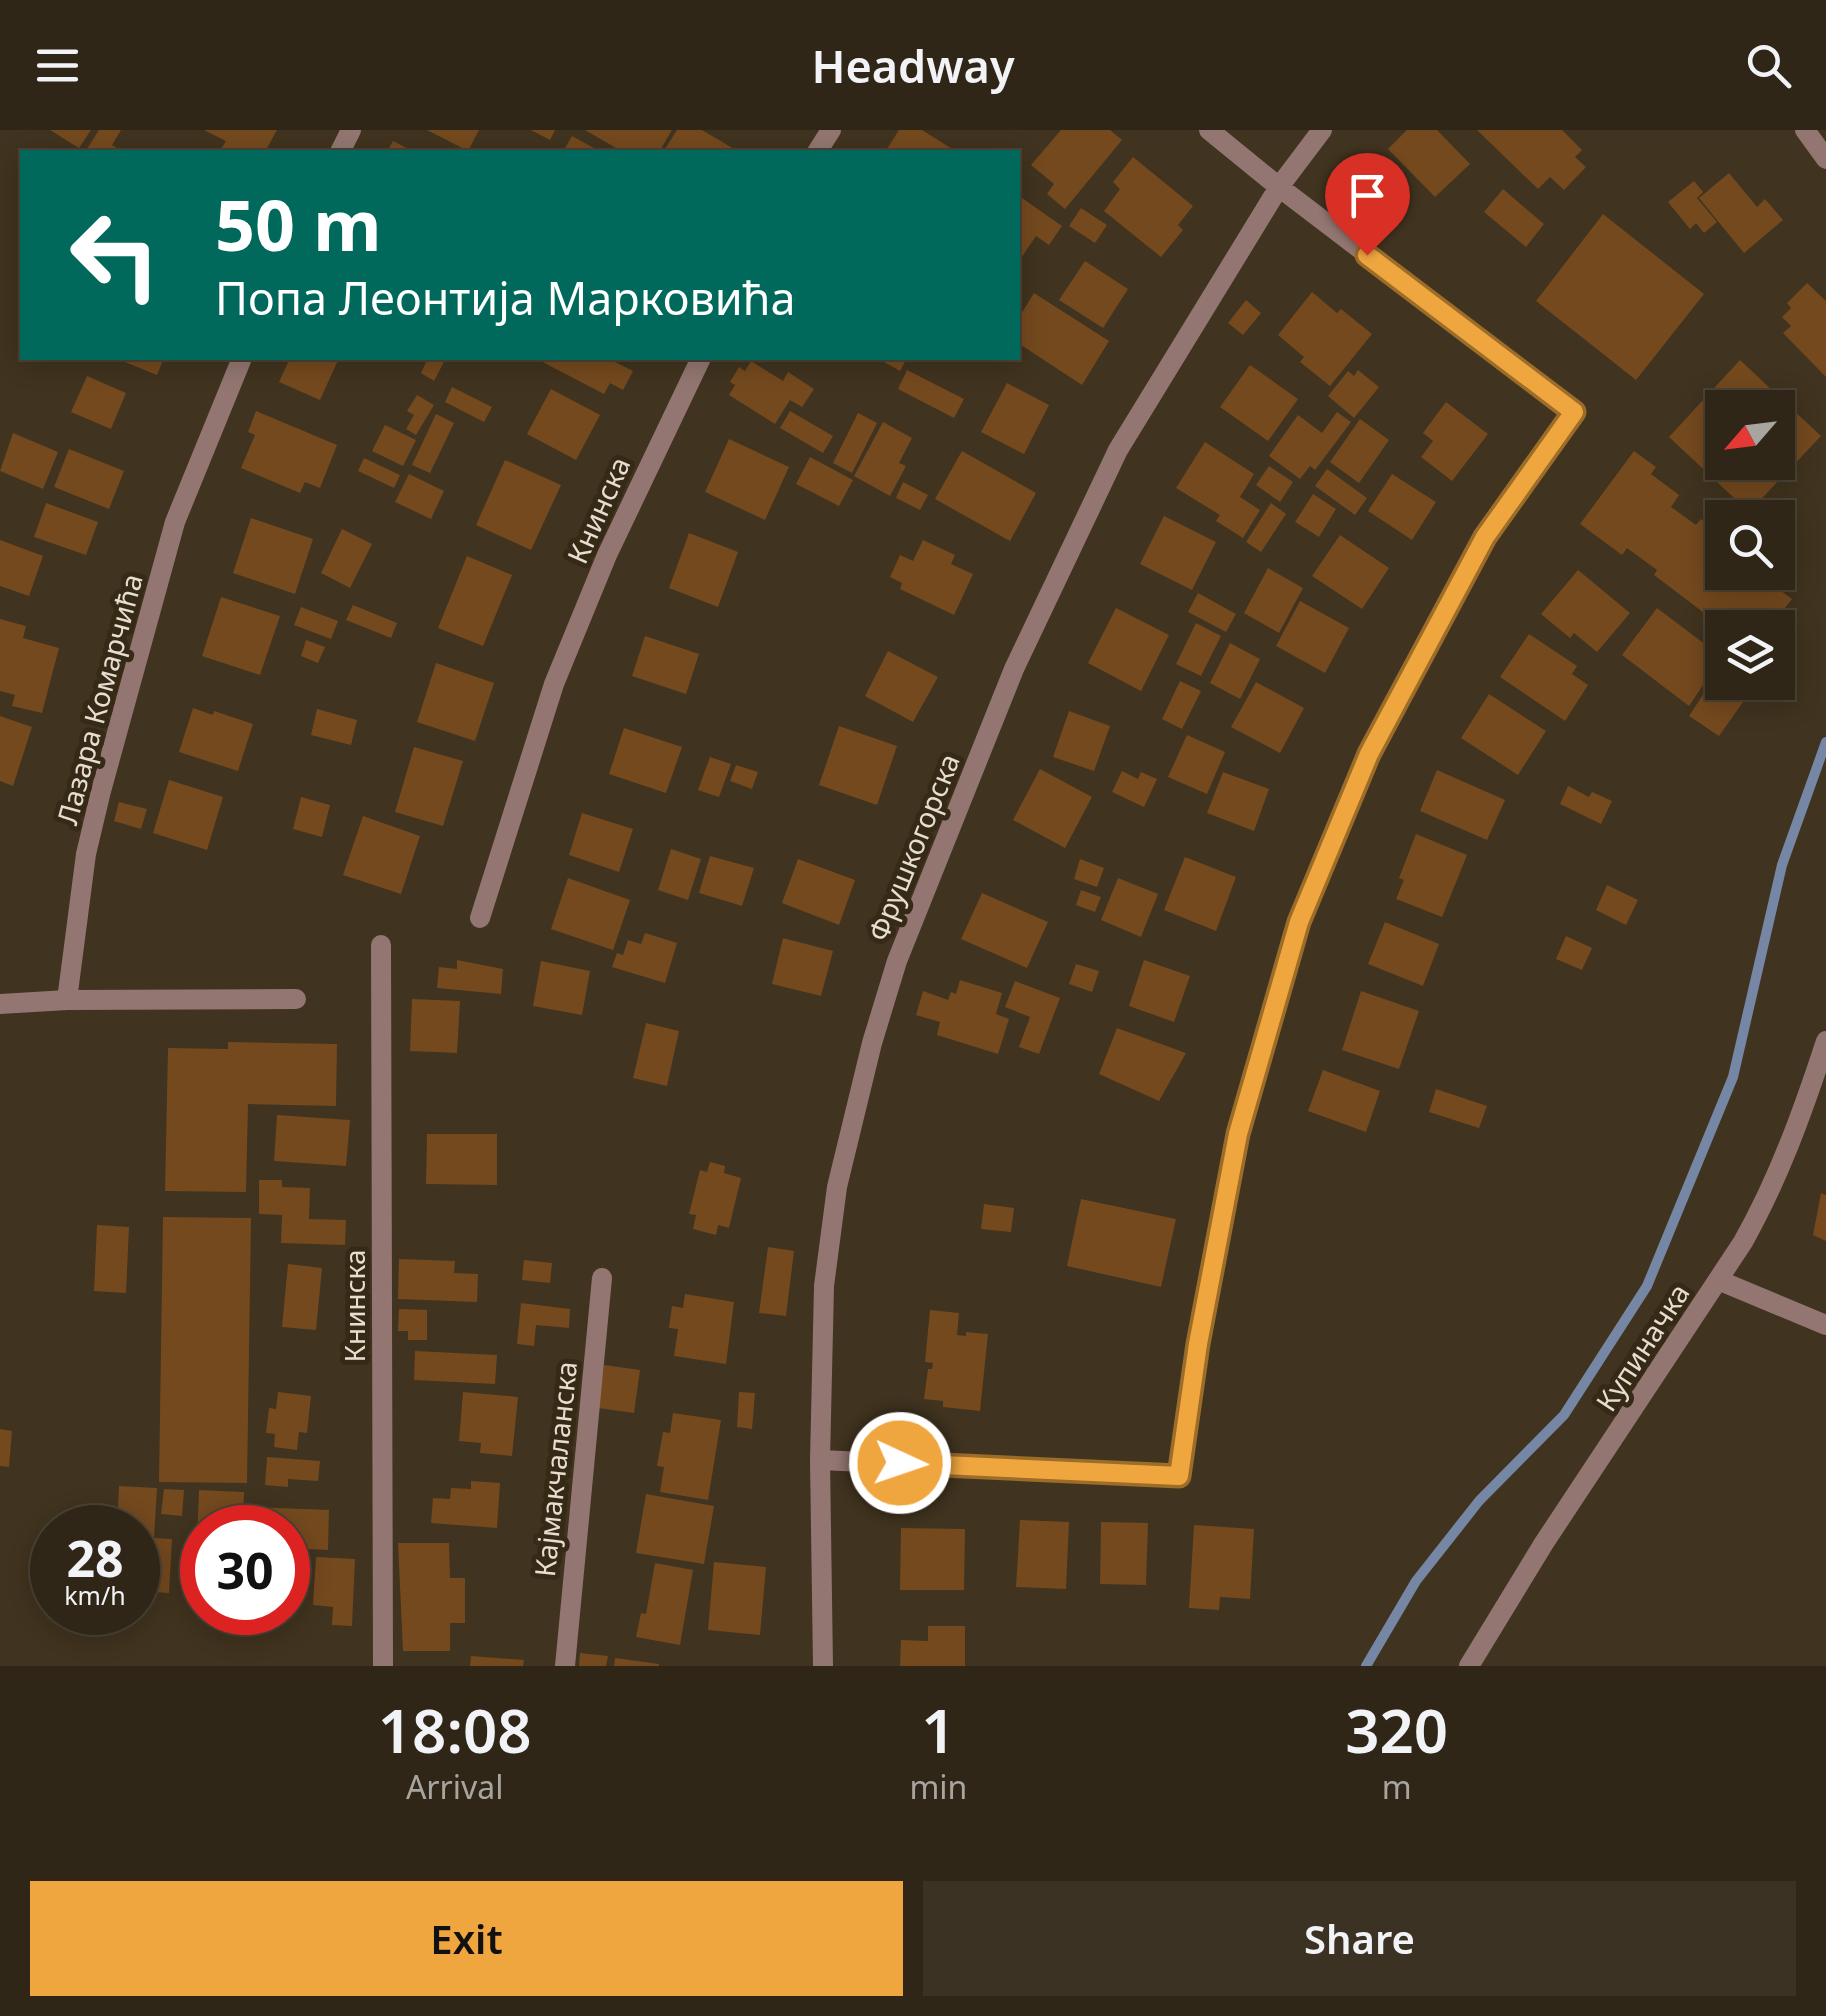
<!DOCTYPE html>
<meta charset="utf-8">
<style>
:root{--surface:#302617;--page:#3c3224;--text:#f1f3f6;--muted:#a8a5a1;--line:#4b4336;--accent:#f0a63f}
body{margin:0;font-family:"Noto Sans",sans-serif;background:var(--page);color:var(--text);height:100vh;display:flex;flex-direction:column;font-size:38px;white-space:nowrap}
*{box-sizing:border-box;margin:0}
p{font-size:32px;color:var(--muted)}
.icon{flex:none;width:55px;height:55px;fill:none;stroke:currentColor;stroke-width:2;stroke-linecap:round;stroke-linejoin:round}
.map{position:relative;height:1536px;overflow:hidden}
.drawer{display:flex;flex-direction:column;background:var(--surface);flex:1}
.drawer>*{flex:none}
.hud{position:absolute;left:20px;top:20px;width:1000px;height:210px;border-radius:0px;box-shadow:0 5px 25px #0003,0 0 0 2px var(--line);background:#00695c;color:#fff;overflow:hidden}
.needle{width:65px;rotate:242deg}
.controls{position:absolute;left:1705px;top:260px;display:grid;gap:20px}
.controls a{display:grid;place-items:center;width:90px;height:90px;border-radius:0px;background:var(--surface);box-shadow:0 5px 25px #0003,0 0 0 2px var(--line);font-size:50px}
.speed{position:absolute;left:30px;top:1375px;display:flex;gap:20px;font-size:50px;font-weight:700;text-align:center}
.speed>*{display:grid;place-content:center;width:130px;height:130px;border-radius:50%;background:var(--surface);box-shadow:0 5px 25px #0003,0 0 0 2px var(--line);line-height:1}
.speed small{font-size:25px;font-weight:400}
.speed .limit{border:15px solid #d22;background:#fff;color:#111}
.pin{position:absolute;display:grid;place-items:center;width:85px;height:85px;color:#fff;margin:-102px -42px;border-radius:50% 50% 50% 0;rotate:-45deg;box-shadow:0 0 10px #0007}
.pin .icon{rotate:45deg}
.me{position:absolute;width:110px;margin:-55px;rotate:93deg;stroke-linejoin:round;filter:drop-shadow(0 0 8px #0008)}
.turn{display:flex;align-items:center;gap:35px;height:210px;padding:0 30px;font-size:45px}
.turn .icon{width:130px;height:130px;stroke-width:2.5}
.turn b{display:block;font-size:70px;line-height:85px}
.eta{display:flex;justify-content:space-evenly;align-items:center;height:170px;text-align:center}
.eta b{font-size:60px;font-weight:600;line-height:70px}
.primary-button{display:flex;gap:20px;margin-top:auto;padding:20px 30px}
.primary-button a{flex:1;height:115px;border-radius:0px;background:var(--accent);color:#111;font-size:40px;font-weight:600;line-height:115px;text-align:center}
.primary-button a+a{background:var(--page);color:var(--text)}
header{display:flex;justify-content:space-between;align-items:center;height:130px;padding:0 30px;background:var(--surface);font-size:45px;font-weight:600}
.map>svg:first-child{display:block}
</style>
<header><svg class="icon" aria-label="menu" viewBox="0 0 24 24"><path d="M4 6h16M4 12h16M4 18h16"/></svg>Headway<svg class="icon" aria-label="search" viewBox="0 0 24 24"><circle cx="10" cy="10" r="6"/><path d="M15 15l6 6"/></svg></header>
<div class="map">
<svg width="1826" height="1536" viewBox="0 0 1826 1536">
<rect width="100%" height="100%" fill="#40331f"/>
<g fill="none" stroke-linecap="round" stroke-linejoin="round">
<path stroke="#7587a4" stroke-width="10" d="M 1366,1536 L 1416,1451 L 1479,1371 L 1564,1285 L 1647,1156 L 1733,947 L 1782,735 L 1826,612"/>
</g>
<path fill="#74491e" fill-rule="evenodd" d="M 50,0 L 91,0 L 79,18 Z
M 99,0 L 121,0 L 112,15 L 123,22 L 85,22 Z
M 204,0 L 277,0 L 265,22 L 228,22 L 221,19 L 226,11 Z
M 427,0 L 479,0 L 468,21 Z
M 531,0 L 555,0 L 550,10 Z
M 585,0 L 672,0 L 659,22 L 623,22 Z
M 677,0 L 702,0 L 734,19 L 732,22 L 663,22 Z
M 899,0 L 922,0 L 957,22 L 885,22 Z
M 1061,0 L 1110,0 L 1122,10 L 1065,79 L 1047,64 L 1054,54 L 1031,35 Z
M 1407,0 L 1437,0 L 1470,34 L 1435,67 L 1388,19 Z
M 1477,0 L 1562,0 L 1582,20 L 1575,27 L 1586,37 L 1564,60 L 1550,47 L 1538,59 Z
M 572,6 L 601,22 L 563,22 Z
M 393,11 L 414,22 L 387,22 Z
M 1133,27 L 1193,76 L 1178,95 L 1183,100 L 1161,127 L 1104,81 L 1120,59 L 1113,52 Z
M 1729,43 L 1757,77 L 1765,69 L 1783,90 L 1744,123 L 1699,68 Z
M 1694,51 L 1703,62 L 1697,68 L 1717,92 L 1704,103 L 1696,93 L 1690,99 L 1668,72 Z
M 1503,59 L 1544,94 L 1526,117 L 1484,82 Z
M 1022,68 L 1062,96 L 1049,115 L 1036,106 L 1021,128 L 1018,126 L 1018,74 Z
M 1081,78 L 1107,95 L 1095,113 L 1069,96 Z
M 1603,84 L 1704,164 L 1636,250 L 1536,171 Z
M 1085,131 L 1128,159 L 1103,198 L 1059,170 Z
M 1807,153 L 1826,171 L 1826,247 L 1783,203 L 1791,196 L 1782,187 L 1791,178 L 1787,173 Z
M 1312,162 L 1337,183 L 1341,179 L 1372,204 L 1330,256 L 1300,232 L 1304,227 L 1278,205 Z
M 1034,163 L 1109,211 L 1082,255 L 1018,213 L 1018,189 Z
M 1246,170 L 1261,183 L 1243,205 L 1228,193 Z
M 115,228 L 164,228 L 157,245 Z
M 290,228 L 339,228 L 320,270 L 279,252 Z
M 428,228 L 446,228 L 434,251 L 421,243 Z
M 535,228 L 607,228 L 633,241 L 623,260 L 610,253 L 604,264 Z
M 877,228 L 907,228 L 900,241 Z
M 1740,230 L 1821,306 L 1749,382 L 1669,307 ZM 1722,278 L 1778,278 L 1778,332 L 1722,332 Z
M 751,231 L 783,251 L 788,242 L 814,259 L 802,277 L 790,270 L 775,294 L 729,265 L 735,255 L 730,252 L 739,237 L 745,241 Z
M 1250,235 L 1298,269 L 1268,311 L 1220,277 Z
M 907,240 L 964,269 L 954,288 L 898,259 Z
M 1358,240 L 1379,257 L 1354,288 L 1328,266 L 1348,241 L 1354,246 Z
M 87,246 L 126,263 L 111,299 L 71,282 Z
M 1007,253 L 1049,275 L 1024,324 L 981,302 Z
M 452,257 L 492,277 L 484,292 L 445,272 Z
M 551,259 L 600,285 L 576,330 L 527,304 Z
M 417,265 L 434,275 L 416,305 L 406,299 L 414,285 L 407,281 Z
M 1446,272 L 1488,304 L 1452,351 L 1421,327 L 1433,311 L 1423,303 Z
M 256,281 L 337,315 L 320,358 L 305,352 L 300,363 L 241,338 L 255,305 L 248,302 Z
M 790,281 L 833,306 L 823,323 L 780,298 Z
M 1337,282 L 1351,292 L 1315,340 L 1310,336 L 1300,349 L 1269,326 L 1298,285 L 1322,303 Z
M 858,283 L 877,293 L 852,343 L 833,333 Z
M 436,284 L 454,293 L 430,343 L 412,335 Z
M 1360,289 L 1389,310 L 1359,353 L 1330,332 Z
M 883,292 L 912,308 L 899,333 L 906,336 L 890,366 L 854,346 Z
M 385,295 L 416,310 L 403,336 L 372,321 Z
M 13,303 L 58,322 L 43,359 L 0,341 Z
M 729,309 L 789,337 L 765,390 L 705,362 Z
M 1205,312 L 1254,344 L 1240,367 L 1260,380 L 1243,408 L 1216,391 L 1220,385 L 1176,358 Z
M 69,319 L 124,341 L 109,379 L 54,357 Z
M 962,321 L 1036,363 L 1010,411 L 935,369 Z
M 1634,321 L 1656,337 L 1651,344 L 1679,365 L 1671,377 L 1696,395 L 1701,389 L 1722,406 L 1718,415 L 1722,418 L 1722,442 L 1756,442 L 1792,469 L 1785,478 L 1794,485 L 1778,507 L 1778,498 L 1724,498 L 1654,445 L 1657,440 L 1627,418 L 1622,425 L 1580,394 Z
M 810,327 L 853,350 L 839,376 L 796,354 Z
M 364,328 L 400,345 L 394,358 L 358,341 Z
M 505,330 L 561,355 L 531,420 L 476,395 Z
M 1269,336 L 1293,352 L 1280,372 L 1256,355 Z
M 1327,339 L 1367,368 L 1355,385 L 1315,356 Z
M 409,344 L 444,361 L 431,389 L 395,372 Z
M 1392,344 L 1436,372 L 1412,410 L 1368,381 Z
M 903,352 L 928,365 L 920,380 L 896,368 Z
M 1313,364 L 1336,379 L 1319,407 L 1295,392 Z
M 46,373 L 98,392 L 86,425 L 34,407 Z
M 1271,373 L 1286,384 L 1261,422 L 1246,412 Z
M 1164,386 L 1216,412 L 1192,460 L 1140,434 Z
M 251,388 L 313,409 L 295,464 L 233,443 Z
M 342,399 L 372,414 L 350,458 L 321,443 Z
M 689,403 L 738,422 L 718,477 L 669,458 Z
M 1340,405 L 1389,438 L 1362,479 L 1312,446 Z
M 0,410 L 43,426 L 29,466 L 0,456 Z
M 923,410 L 955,425 L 951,434 L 973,444 L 954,485 L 900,459 L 902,453 L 890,447 L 900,425 L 913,431 Z
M 467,426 L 512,445 L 483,516 L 438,498 Z
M 1268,438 L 1303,458 L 1279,503 L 1244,483 Z
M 1578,440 L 1630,483 L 1597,522 L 1574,503 L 1570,508 L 1541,484 Z
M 1198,463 L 1236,484 L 1226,502 L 1188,482 Z
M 221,467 L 280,486 L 260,545 L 202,526 Z
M 1300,471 L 1349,498 L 1325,543 L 1276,516 Z
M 353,475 L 397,493 L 391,508 L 346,490 Z
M 301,477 L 338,491 L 331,509 L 294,495 Z
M 1116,478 L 1169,505 L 1141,561 L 1088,533 Z
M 1657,478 L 1722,527 L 1689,576 L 1622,525 Z
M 0,489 L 26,496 L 23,508 L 59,518 L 42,583 L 12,576 L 15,565 L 0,561 Z
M 1196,493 L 1221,506 L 1201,546 L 1176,534 Z
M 1529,504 L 1577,536 L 1572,544 L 1588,555 L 1565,591 L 1500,547 Z
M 645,506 L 699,524 L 686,564 L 632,546 Z
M 306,510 L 325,517 L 318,533 L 301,526 Z
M 1230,513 L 1260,529 L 1240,569 L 1210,553 Z
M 888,521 L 938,547 L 913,592 L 865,566 Z
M 436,533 L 494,553 L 475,611 L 417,592 Z
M 1180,551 L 1201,561 L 1182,599 L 1162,589 Z
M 1712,551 L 1743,572 L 1719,606 L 1689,586 Z
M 1256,552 L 1304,578 L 1280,623 L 1231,597 Z
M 1489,564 L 1546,601 L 1518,645 L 1461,608 Z
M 193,578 L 213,585 L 214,581 L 253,594 L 238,641 L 179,622 Z
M 317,579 L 357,590 L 351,615 L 311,605 Z
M 1069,581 L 1110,596 L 1094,641 L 1053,627 Z
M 0,586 L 32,597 L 13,656 L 0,651 Z
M 839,596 L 897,616 L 877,675 L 819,655 Z
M 624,598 L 682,617 L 666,663 L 609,644 Z
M 1187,605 L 1225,622 L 1207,664 L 1168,647 Z
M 414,617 L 463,631 L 443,696 L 395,682 Z
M 710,627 L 731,634 L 719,667 L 698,660 Z
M 736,635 L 758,642 L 752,659 L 730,651 Z
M 1040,639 L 1092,667 L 1065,718 L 1013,690 Z
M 1437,640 L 1505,670 L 1487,710 L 1420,681 Z
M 1122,641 L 1138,649 L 1141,642 L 1157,649 L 1144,677 L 1112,662 Z
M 1223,642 L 1269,659 L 1254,701 L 1207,683 Z
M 169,650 L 223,667 L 207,720 L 153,703 Z
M 1568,656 L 1589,667 L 1592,662 L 1612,671 L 1601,694 L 1560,674 Z
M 301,667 L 330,675 L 322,707 L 293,699 Z
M 119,672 L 147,679 L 141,699 L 114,691 Z
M 582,683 L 633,699 L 619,742 L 569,725 Z
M 363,686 L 420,706 L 401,764 L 343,745 Z
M 1416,704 L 1467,725 L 1442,787 L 1396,769 L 1404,750 L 1399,748 Z
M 671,719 L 701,729 L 688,770 L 658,760 Z
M 710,726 L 754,738 L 742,776 L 699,763 Z
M 1185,727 L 1236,747 L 1216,801 L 1164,780 Z
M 798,729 L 855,750 L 839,795 L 782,773 Z
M 1080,729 L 1104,738 L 1097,757 L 1074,749 Z
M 568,748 L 630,770 L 613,820 L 551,799 Z
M 1118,748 L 1158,764 L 1141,807 L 1101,790 Z
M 1607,755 L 1638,770 L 1626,795 L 1596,780 Z
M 1081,760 L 1101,767 L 1095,782 L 1076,775 Z
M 982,763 L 1048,792 L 1027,838 L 961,809 Z
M 1385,792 L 1439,814 L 1423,856 L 1368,834 Z
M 645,803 L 677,813 L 665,853 L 612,837 L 617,823 L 623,825 L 628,810 L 641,814 Z
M 1566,806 L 1592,818 L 1582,840 L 1556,829 Z
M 783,808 L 833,821 L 821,866 L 772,854 Z
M 457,830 L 503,839 L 501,864 L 437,858 L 439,837 L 457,839 Z
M 1144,830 L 1190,846 L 1174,892 L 1129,876 Z
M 541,831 L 590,841 L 582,885 L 533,876 Z
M 1076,834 L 1099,841 L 1092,862 L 1069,854 Z
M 960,850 L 1002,863 L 996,884 L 1009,889 L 998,924 L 937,905 L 940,892 L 916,885 L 923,861 L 948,870 L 951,862 L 956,864 Z
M 1015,851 L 1060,868 L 1039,924 L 1019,917 L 1030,887 L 1005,877 Z
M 1361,861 L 1419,881 L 1399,939 L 1342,920 Z
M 412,869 L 460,871 L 457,923 L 410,921 Z
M 646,893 L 679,901 L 667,956 L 633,948 Z
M 1117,898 L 1186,923 L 1159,971 L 1099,944 Z
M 228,912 L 337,914 L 336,976 L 248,974 L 246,1062 L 165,1061 L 168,918 L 228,919 Z
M 1323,940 L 1380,961 L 1366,1002 L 1308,981 Z
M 1436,959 L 1487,976 L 1479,998 L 1429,982 Z
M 277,985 L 350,990 L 346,1036 L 274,1031 Z
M 427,1004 L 497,1004 L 497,1055 L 426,1054 Z
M 710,1032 L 725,1036 L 724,1043 L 741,1048 L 729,1098 L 718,1095 L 716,1105 L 693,1099 L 696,1085 L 689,1084 L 700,1040 L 707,1042 Z
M 259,1050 L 282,1050 L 282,1057 L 310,1058 L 309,1089 L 346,1090 L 345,1115 L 281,1113 L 282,1085 L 259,1084 Z
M 1821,1063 L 1826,1065 L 1826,1111 L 1813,1105 Z
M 1081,1069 L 1176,1089 L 1161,1157 L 1067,1136 Z
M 984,1074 L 1014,1078 L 1011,1102 L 981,1099 Z
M 163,1087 L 251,1088 L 247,1353 L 159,1352 Z
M 97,1095 L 129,1097 L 126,1163 L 94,1161 Z
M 768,1117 L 794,1121 L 786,1186 L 759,1183 Z
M 399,1129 L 455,1131 L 454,1143 L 478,1144 L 477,1172 L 398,1169 Z
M 524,1130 L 552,1133 L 550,1153 L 522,1150 Z
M 288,1134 L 322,1138 L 316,1200 L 282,1197 Z
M 685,1164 L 734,1172 L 726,1234 L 674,1226 L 678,1199 L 669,1198 L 672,1176 L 683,1178 Z
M 521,1173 L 570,1179 L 569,1198 L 536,1195 L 534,1216 L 517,1214 Z
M 399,1179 L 427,1180 L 427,1210 L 408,1210 L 408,1201 L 398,1201 Z
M 930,1180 L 959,1183 L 957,1205 L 966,1206 L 966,1202 L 988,1204 L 980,1281 L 943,1277 L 943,1271 L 924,1269 L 928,1239 L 932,1239 L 933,1233 L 925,1232 Z
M 415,1221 L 497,1225 L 495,1254 L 414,1250 Z
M 604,1235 L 640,1240 L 634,1283 L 598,1278 Z
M 278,1262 L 311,1266 L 307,1303 L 299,1302 L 297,1320 L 274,1317 L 275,1304 L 266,1303 L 269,1278 L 276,1279 Z
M 463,1262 L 518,1267 L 512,1326 L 480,1323 L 481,1313 L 459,1311 Z
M 739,1262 L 755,1263 L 752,1299 L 737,1297 Z
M 673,1283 L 721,1290 L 708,1370 L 660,1362 L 664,1337 L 657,1336 L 663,1302 L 670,1303 Z
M 0,1299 L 12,1301 L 9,1337 L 0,1336 Z
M 267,1327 L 320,1331 L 318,1351 L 288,1349 L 288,1357 L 265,1355 Z
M 471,1351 L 500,1353 L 497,1398 L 431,1393 L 433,1368 L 450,1369 L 451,1358 L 471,1359 Z
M 119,1356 L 157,1358 L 154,1408 L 172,1409 L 169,1463 L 138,1461 L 138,1398 L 117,1398 Z
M 164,1359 L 184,1360 L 182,1386 L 161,1384 Z
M 199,1360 L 244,1362 L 243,1398 L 202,1398 L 202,1413 L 197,1413 Z
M 646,1364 L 714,1376 L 704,1434 L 636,1423 Z
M 251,1377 L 329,1380 L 328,1420 L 288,1418 L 288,1398 L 250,1398 Z
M 1020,1390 L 1069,1392 L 1066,1459 L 1016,1457 Z
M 1101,1392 L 1148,1393 L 1146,1455 L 1100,1454 Z
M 1194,1395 L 1254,1399 L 1250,1469 L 1220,1467 L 1219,1480 L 1189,1478 Z
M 901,1398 L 965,1399 L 964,1460 L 900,1460 Z
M 398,1413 L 449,1413 L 450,1448 L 465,1448 L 465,1493 L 450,1493 L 450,1521 L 403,1521 Z
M 316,1427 L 355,1429 L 352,1496 L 332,1495 L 333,1477 L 313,1475 Z
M 714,1432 L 766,1437 L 760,1505 L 708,1500 Z
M 655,1433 L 693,1440 L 680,1515 L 636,1507 L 641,1483 L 646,1484 Z
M 928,1496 L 965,1496 L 965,1536 L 900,1536 L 901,1510 L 928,1511 Z
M 580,1523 L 608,1526 L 606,1536 L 579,1536 Z
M 471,1526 L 524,1530 L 523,1536 L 470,1536 Z
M 615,1528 L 659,1534 L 659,1536 L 614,1536 Z"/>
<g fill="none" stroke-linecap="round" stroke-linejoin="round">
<path stroke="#937671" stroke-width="20" d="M 67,870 L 296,869"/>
<path stroke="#937671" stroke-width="20" d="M 1805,0 L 1826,29
M 340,22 L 351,0
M 817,22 L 831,0
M 480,788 L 554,554 L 607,425 L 701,228
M 381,815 L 383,1536
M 0,874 L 67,870 L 86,724 L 101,661 L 175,392 L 242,228
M 1718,1150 L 1826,1195
M 820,1330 L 1179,1346 L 1198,1213 L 1237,1004 L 1299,792 L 1369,624 L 1485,407 L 1574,282 L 1279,57 L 1209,0
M 565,1536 L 602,1148
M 823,1536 L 820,1330 L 824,1156 L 837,1057 L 872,913 L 897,831 L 1014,539 L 1118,320 L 1279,57 L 1322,0
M 1469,1536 L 1544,1413 L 1743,1112 C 1779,1048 1803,981 1826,911"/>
</g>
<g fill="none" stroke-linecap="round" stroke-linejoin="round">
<g stroke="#9c6c29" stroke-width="25">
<path id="route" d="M 900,1333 L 1179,1346 L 1198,1214 L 1238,1004 L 1299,792 L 1369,624 L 1485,407 L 1574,282 L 1367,125"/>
</g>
<use href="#route" stroke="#f0a63f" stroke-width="18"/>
</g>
<g text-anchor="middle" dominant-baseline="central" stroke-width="10" stroke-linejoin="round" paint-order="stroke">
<g font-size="28" fill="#e7ded2" stroke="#362915">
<text transform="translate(598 380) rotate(-66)">Книнска</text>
<text transform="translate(99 569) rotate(-75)">Лазара Комарчића</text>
<text transform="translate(913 717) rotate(-68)">Фрушкогорска</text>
<text transform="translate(354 1176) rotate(-90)">Книнска</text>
<text transform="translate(1642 1217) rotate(-57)">Купиначка</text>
<text transform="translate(555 1339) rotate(-84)">Кајмакчаланска</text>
</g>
</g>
</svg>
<div class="controls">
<a><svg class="needle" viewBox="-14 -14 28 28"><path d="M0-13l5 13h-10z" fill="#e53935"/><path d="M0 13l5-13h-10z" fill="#a8a5a1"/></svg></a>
<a><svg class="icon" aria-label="search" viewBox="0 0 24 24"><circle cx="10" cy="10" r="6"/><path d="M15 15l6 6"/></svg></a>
<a><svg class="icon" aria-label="layers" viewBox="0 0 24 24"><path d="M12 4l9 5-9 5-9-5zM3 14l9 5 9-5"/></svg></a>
</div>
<div class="speed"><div>28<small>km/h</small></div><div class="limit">30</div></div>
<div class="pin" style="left:1367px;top:125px;background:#d93025"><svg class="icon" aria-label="arrive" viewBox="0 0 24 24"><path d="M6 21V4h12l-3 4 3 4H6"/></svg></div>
<svg class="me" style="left:900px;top:1333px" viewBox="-20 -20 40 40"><circle r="17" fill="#f0a63f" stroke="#fff" stroke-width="3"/><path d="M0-11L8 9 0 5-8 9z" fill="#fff"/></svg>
<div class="hud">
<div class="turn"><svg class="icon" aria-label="left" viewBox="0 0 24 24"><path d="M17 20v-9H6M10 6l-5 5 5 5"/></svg><div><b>50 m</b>Попа Леонтија Марковића</div></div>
</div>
</div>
<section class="drawer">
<div class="eta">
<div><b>18:08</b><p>Arrival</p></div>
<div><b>1</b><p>min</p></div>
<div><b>320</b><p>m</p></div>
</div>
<div class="primary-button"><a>Exit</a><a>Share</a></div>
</section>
